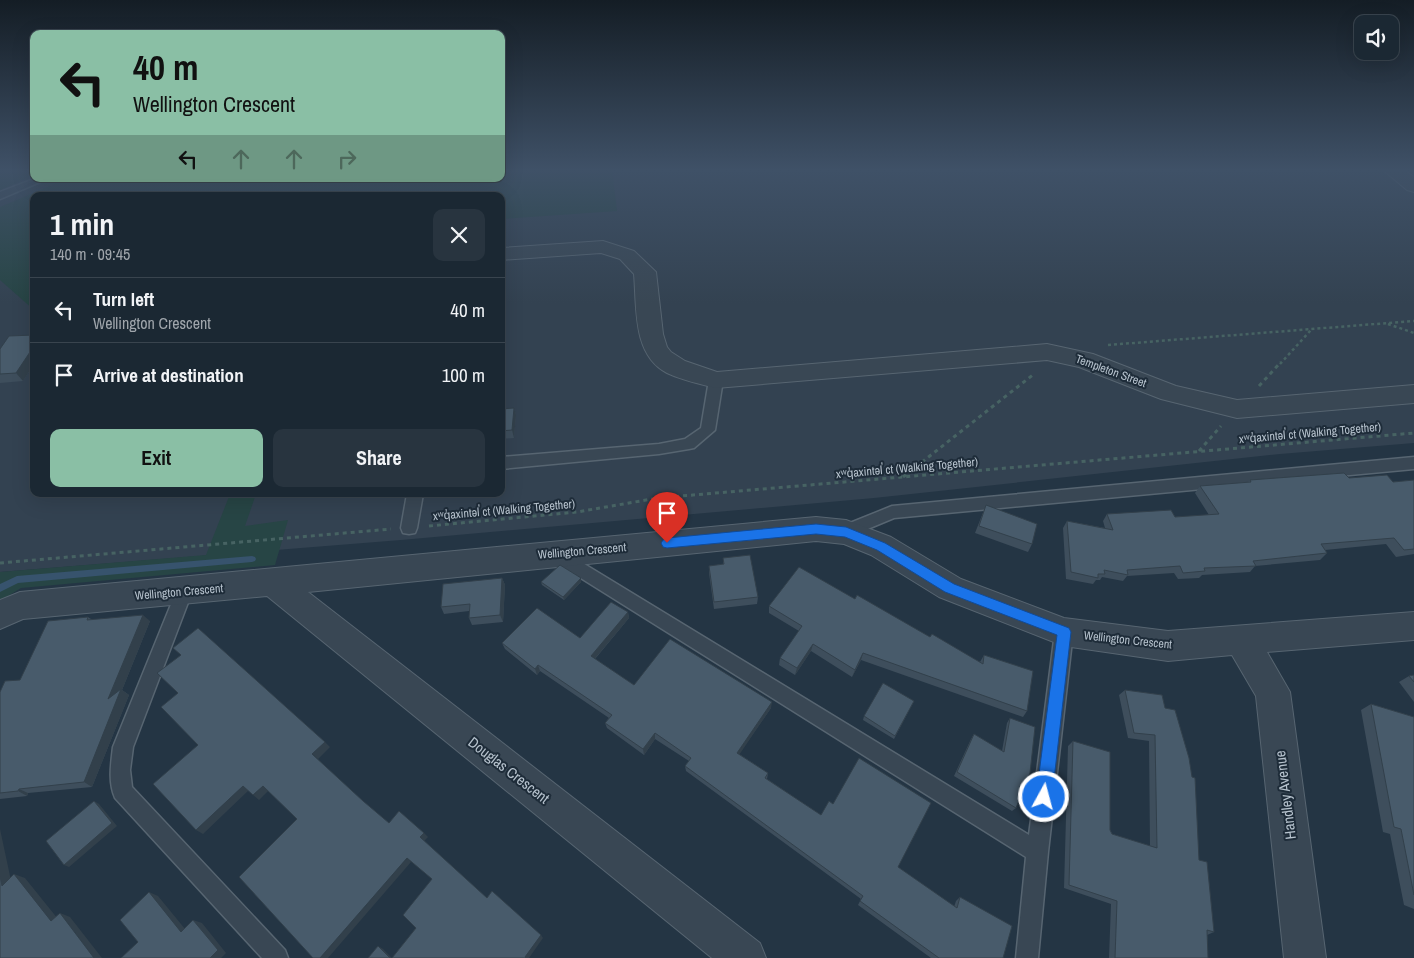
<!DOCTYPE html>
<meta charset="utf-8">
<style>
:root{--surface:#1b2833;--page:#28343f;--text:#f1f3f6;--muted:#a0a6ac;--line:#39444e;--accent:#8abfa5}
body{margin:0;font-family:"Archivo Narrow",sans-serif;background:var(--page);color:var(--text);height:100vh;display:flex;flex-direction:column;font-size:19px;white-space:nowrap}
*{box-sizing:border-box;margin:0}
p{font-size:16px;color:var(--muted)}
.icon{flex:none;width:28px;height:28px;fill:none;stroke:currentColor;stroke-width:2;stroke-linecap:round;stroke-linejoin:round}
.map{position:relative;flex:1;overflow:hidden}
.drawer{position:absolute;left:30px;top:192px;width:475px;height:305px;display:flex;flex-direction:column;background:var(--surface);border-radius:10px;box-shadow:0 5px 20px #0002,0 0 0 1px var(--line)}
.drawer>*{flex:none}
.top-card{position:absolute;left:30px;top:30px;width:475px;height:152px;border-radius:10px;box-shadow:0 5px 20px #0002,0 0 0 1px var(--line);background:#8abfa5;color:#111;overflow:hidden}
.buttons{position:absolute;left:1354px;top:15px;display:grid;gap:10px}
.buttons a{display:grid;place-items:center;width:45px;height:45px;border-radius:10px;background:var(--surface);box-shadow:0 5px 20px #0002,0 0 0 1px var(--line);font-size:25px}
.pin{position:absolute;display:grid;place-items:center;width:42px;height:42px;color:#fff;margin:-51px -21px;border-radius:50% 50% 50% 0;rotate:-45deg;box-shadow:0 0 5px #0007}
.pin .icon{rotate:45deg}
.me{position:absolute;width:55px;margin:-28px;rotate:7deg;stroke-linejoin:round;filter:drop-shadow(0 0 4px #0008)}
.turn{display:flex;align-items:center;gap:18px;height:105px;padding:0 20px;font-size:22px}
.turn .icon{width:65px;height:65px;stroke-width:2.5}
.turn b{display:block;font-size:35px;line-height:42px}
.lanes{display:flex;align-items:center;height:48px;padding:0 20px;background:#0003;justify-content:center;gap:25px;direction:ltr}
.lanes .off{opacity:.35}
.round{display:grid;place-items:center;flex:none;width:52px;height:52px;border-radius:10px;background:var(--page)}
.overview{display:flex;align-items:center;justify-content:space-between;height:85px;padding:0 20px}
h1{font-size:30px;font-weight:700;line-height:38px}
.primary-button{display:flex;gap:10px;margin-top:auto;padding:10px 20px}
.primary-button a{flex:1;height:58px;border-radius:10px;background:var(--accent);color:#111;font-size:20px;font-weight:700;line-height:58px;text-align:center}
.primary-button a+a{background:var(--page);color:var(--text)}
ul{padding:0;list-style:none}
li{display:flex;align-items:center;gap:15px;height:65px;padding:0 20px;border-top:1px solid var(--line)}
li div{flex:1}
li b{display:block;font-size:19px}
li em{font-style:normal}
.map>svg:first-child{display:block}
</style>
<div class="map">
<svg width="1414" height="958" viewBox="0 0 1414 958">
<rect width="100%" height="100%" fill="#243544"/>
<path fill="#334251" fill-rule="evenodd" d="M 0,169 L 34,169 L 34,179 L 501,179 L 501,169 L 1414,169 L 1414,443 L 1280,454 L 874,498 L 401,540 L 0,572 ZM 34,196 L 501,196 L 501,494 L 34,494 Z"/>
<path fill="#274545" d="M 0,169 L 34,169 L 34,175 L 0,190 Z
M 501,169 L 612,169 L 617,211 L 501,219 L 501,196 L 34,196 L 34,310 L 0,280 L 0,207 L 67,179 L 501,179 Z
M 230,494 L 256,494 L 245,526 L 288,520 L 275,565 L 21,588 L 0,601 L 0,572 L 206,555 Z"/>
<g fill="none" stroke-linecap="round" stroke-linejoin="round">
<path fill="#37536d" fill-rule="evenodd" d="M 252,556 L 255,557 L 256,559 L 255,561 L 252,562 L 18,583 L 0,592 L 0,584 L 17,576 Z"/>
<g stroke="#576571" stroke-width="3">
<path id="lane" d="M 34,179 L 47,179 L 0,199 L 0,192 Z
M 716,375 L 721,377 L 723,380 L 715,430 L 694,448 L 689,449 L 659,454 L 501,469 L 501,457 L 659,444 L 685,439 L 701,428 L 709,380 L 711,377 Z
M 1414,457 L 1414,469 L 894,518 L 846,538 L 840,537 L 838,532 L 840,527 L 892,506 Z
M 407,494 L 423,494 L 417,528 L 415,533 L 409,534 L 403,533 L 401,528 Z
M 558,548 L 1029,835 L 1055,632 L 1058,626 L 1064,624 L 1070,626 L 1073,632 L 1048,852 L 1038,958 L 1016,958 L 1026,857 L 552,560 L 550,555 L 552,550 Z
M 184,585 L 190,587 L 192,592 L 133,747 L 130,770 L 132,787 L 285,950 L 288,958 L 262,958 L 115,798 C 108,782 111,764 113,747 L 176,592 L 178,587 Z"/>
</g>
<g stroke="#576571" stroke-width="2">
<path id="street" d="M 1382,169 L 1402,169 L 1414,177 L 1414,192 L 1407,190 Z
M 603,241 L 634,251 L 656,272 L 663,334 L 667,347 L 671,352 L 685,361 L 717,372 L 1047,344 L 1093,354 L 1176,386 L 1237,400 L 1414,385 L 1414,403 L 1237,418 L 1161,399 L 1079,367 L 1047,360 L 716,388 C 700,384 682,380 667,373 C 632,355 637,307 634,274 L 620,259 L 601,253 L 501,260 L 501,248 Z
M 816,517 L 846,520 L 891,537 L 961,579 L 1064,618 L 1168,631 L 1414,612 L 1414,640 L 1267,652 L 1290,692 L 1326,958 L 1284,958 L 1256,696 L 1232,655 L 1168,661 L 1064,646 L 939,597 L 871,555 L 844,544 L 816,541 L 308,592 L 760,943 L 766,958 L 712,958 L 267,596 L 23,619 L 0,629 L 0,600 L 20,592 Z"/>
</g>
<path stroke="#476363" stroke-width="2.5" stroke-dasharray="3 3" stroke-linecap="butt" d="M 1388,324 L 1414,333
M 1108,345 L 1414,321
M 1280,364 L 1311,330"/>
<path stroke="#476363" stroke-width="3" stroke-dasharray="4 4" stroke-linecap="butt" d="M 1259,386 L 1281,362
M 1199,451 L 1221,426
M 903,477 L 1034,374
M 429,526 L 577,512 L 658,498 L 1414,433
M 0,563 L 391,529"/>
<use href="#lane" fill="#394754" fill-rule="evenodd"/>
<use href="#street" fill="#394754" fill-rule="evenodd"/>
</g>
<path fill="#3e4e5c" d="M 34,335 L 34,364 L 23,381 L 0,383 L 0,349 Z
M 514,408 L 516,415 L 514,438 L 501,439 L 501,409 Z
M 1349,478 L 1393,482 L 1414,480 L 1414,554 L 1396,557 L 1386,544 L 1325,550 L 1327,553 L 1320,560 L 1255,566 L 1250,572 L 1202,575 L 1199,578 L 1178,579 L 1174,573 L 1127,576 L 1123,581 L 1102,577 L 1100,580 L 1096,580 L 1093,584 L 1066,579 L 1063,528 L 1067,521 L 1105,528 L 1103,521 L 1107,514 L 1175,517 L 1209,515 L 1195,493 L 1200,486 L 1248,482 L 1250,480 Z
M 986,505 L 1032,544 L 1028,552 L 975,533 Z
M 723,558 L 758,597 L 757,604 L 714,609 L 709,573 L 709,566 L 723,564 Z
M 502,578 L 505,585 L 503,622 L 472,625 L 469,618 L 469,611 L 444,614 L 441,607 Z
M 581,578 L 581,582 L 564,600 L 542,585 L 541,582 Z
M 855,599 L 980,662 L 984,655 L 1027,711 L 1023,717 L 861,660 L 852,677 L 811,651 L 795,675 L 779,665 L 780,658 L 799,631 L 769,613 L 769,606 Z
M 628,612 L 629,618 L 595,659 L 634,685 L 771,708 L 739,754 L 768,773 L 767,779 L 898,867 L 954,907 L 956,901 L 960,897 L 1003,958 L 931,958 L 858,905 L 861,899 L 686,771 L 685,766 L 689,761 L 655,739 L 644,755 L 607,728 L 605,723 L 609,718 L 540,671 L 537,675 L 505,649 L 502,643 L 580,638 Z
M 88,617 L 91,619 L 150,621 L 122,690 L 129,695 L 92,787 L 28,793 L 27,796 L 0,799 L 0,692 L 20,680 Z
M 1414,675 L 1414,702 L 1399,682 L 1409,676 Z
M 1125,690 L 1162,695 L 1199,860 L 1214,932 L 1207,935 L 1208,958 L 1109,958 L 1111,904 L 1064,888 L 1068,746 L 1073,741 L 1112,834 L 1150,846 L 1149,741 L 1128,738 L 1119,695 Z
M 914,701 L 894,739 L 863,720 L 864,716 Z
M 1371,704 L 1414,717 L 1414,909 L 1404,905 L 1390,834 L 1383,832 L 1361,710 Z
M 1010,718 L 1016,808 L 1012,811 L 954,776 L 971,739 L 974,734 L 1002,751 L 1007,723 Z"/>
<path fill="#32404b" d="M 34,346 L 34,364 L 23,381 L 16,373 Z
M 514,408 L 516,415 L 514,438 L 512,430 Z
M 502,578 L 505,585 L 503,622 L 500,615 Z
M 581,578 L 581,582 L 564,600 L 563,597 Z
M 628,612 L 629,618 L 592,662 L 591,656 Z
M 143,615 L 150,621 L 122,690 L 129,695 L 92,787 L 84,782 L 108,699 Z
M 813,644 L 811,651 L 795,675 L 797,668 Z
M 863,653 L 861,660 L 852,677 L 855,670 Z
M 538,665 L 540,671 L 537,675 L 535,669 Z
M 772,702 L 771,708 L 737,758 L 737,753 Z
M 655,733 L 655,739 L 644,755 L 643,749 Z
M 325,742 L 330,747 L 318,759 L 312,754 Z
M 243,786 L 249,790 L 203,834 L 196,830 Z
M 263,786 L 269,790 L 259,800 L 253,795 Z
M 19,789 L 28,793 L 27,796 L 18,791 Z
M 94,801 L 99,804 L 117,826 L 69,867 L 64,865 Z
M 0,829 L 13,890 L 2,886 L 0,876 Z
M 424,833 L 428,837 L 424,841 L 420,837 Z
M 407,858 L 411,862 L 328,958 L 320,958 Z
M 14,874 L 25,878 L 62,924 L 51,921 Z
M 149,892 L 158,896 L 190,935 L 181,932 Z
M 60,913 L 70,917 L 102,958 L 94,958 Z
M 193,920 L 202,923 L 226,953 L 221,958 L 210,958 Z
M 541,935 L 543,938 L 529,958 L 526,958 L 525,957 Z
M 378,946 L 383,949 L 392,958 L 390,958 Z"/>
<path fill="#485b6b" stroke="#32404b" d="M 34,335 L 34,346 L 16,373 L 0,374 L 0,349 L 9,336 Z
M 514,408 L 512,430 L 501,431 L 501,409 Z
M 1344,473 L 1349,478 L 1387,475 L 1393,482 L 1414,480 L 1414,549 L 1404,550 L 1394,538 L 1321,544 L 1327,553 L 1253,561 L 1256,566 L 1204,568 L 1205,571 L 1183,573 L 1180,566 L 1127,570 L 1128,575 L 1104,570 L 1105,574 L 1098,574 L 1098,578 L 1071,572 L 1067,521 L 1113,530 L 1107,514 L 1171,510 L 1175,517 L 1219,514 L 1200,486 L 1251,482 L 1250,480 Z
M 986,505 L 1037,524 L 1032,544 L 979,526 Z
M 750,555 L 758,597 L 714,602 L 709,566 L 724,564 L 723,558 Z
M 560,565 L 581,578 L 563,597 L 541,582 Z
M 799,567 L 855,599 L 857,595 L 930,637 L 932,634 L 983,664 L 984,655 L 1033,671 L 1027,711 L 863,653 L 855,670 L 813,644 L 797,668 L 780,658 L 802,626 L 769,606 Z
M 502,578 L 500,615 L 469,618 L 470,604 L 441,607 L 443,584 Z
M 611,602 L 628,612 L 591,656 L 634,685 L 670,639 L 772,702 L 737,753 L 768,773 L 765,778 L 821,815 L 829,801 L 833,804 L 859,758 L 931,803 L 898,867 L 957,908 L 960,897 L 1012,926 L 1003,958 L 939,958 L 860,901 L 863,896 L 685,766 L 691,758 L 655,733 L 643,749 L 605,723 L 612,715 L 538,665 L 535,669 L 502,643 L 537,608 L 580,638 Z
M 143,615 L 108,699 L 121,689 L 84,782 L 19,789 L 18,791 L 0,793 L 0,692 L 5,681 L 20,680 L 48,621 L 88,617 L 87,620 Z
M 198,628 L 325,742 L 312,754 L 363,801 L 389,823 L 399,811 L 424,833 L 420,837 L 487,898 L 492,891 L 541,935 L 525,957 L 526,958 L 392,958 L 416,928 L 403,915 L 432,879 L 407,858 L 320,958 L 313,958 L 239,877 L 297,819 L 263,786 L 253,795 L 243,786 L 196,830 L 153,784 L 198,745 L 161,707 L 178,693 L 157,673 L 181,655 L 173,648 Z
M 1414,675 L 1414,682 L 1409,676 Z
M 883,683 L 914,701 L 895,736 L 864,716 Z
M 1125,690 L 1162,695 L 1165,708 L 1175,710 L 1189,758 L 1192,777 L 1195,778 L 1199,860 L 1207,862 L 1214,932 L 1207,930 L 1208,958 L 1115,958 L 1117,901 L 1069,885 L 1073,741 L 1110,752 L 1110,830 L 1112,834 L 1157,848 L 1155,735 L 1134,733 Z
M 1371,704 L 1414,717 L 1414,895 L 1401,829 L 1394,827 Z
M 1010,718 L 1035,727 L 1030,773 L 1016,808 L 957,772 L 974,734 L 1004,752 Z
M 94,801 L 112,823 L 64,865 L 46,841 Z
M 14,874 L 51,921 L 60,913 L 94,958 L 0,958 L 0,876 L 2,886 Z
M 149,892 L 181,932 L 193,920 L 218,950 L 210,958 L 121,958 L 138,942 L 120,920 Z
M 378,946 L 390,958 L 368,958 Z"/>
<linearGradient id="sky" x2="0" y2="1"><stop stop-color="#141d25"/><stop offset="0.56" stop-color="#3f5167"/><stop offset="1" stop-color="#3f5167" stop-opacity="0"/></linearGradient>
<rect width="1414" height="303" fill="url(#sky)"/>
<path fill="#1a73e8" stroke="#114b97" d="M 816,524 L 846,527 L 885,543 L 954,584 L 1069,628 L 1071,632 L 1052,797 L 1049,803 L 1044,805 L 1039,803 L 1036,797 L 1057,635 L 945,592 L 877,550 L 845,537 L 816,534 L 667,548 L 663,547 L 661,543 L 663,540 L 667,538 Z"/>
<g text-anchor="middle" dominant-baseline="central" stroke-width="4" stroke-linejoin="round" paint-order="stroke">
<g font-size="12" fill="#b6c2cd" stroke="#1e2c39">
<text transform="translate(1111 371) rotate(20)">Templeton Street</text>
<text transform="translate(1310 433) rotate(-5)">xʷq̓axintəl̕ ct (Walking Together)</text>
<text transform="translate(907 468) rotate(-5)">xʷq̓axintəl̕ ct (Walking Together)</text>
<text transform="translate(504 510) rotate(-5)">xʷq̓axintəl̕ ct (Walking Together)</text>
<text transform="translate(582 551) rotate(-5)">Wellington Crescent</text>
<text transform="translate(179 592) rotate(-5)">Wellington Crescent</text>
<text transform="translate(1128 640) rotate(6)">Wellington Crescent</text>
</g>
<g font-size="15" fill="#b6c2cd" stroke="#1e2c39">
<text transform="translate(509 770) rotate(38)">Douglas Crescent</text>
<text transform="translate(1285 795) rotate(-97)">Handley Avenue</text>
</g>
</g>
</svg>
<div class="buttons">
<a><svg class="icon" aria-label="sound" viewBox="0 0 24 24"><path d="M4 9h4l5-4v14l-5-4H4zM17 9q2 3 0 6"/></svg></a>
</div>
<div class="pin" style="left:667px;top:543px;background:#d93025"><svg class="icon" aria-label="arrive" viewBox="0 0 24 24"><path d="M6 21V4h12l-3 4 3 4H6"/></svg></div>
<svg class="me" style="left:1044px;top:797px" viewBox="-20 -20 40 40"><circle r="17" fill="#1a73e8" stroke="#fff" stroke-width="3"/><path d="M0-11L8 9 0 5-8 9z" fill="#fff"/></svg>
<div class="top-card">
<div class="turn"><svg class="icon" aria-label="left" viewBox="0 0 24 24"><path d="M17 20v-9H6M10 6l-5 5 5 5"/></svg><div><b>40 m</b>Wellington Crescent</div></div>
<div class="lanes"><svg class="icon" aria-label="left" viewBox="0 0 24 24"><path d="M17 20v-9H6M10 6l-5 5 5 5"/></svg><svg class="icon off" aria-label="ahead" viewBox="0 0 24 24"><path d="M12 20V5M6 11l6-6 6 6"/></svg><svg class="icon off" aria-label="ahead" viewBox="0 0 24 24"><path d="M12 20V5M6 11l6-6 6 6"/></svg><svg class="icon off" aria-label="right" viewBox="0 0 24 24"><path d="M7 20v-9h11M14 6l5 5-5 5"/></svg></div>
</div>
<section class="drawer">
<div class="overview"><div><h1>1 min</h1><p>140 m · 09:45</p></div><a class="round"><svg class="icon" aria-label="close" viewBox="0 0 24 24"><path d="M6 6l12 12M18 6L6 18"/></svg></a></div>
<ul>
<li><svg class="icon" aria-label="left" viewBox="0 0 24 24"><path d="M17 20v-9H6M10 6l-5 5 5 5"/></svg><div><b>Turn left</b><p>Wellington Crescent</p></div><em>40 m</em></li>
<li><svg class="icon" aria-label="arrive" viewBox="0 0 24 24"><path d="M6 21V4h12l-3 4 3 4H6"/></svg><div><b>Arrive at destination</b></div><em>100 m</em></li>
</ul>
<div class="primary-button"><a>Exit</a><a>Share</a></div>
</section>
</div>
